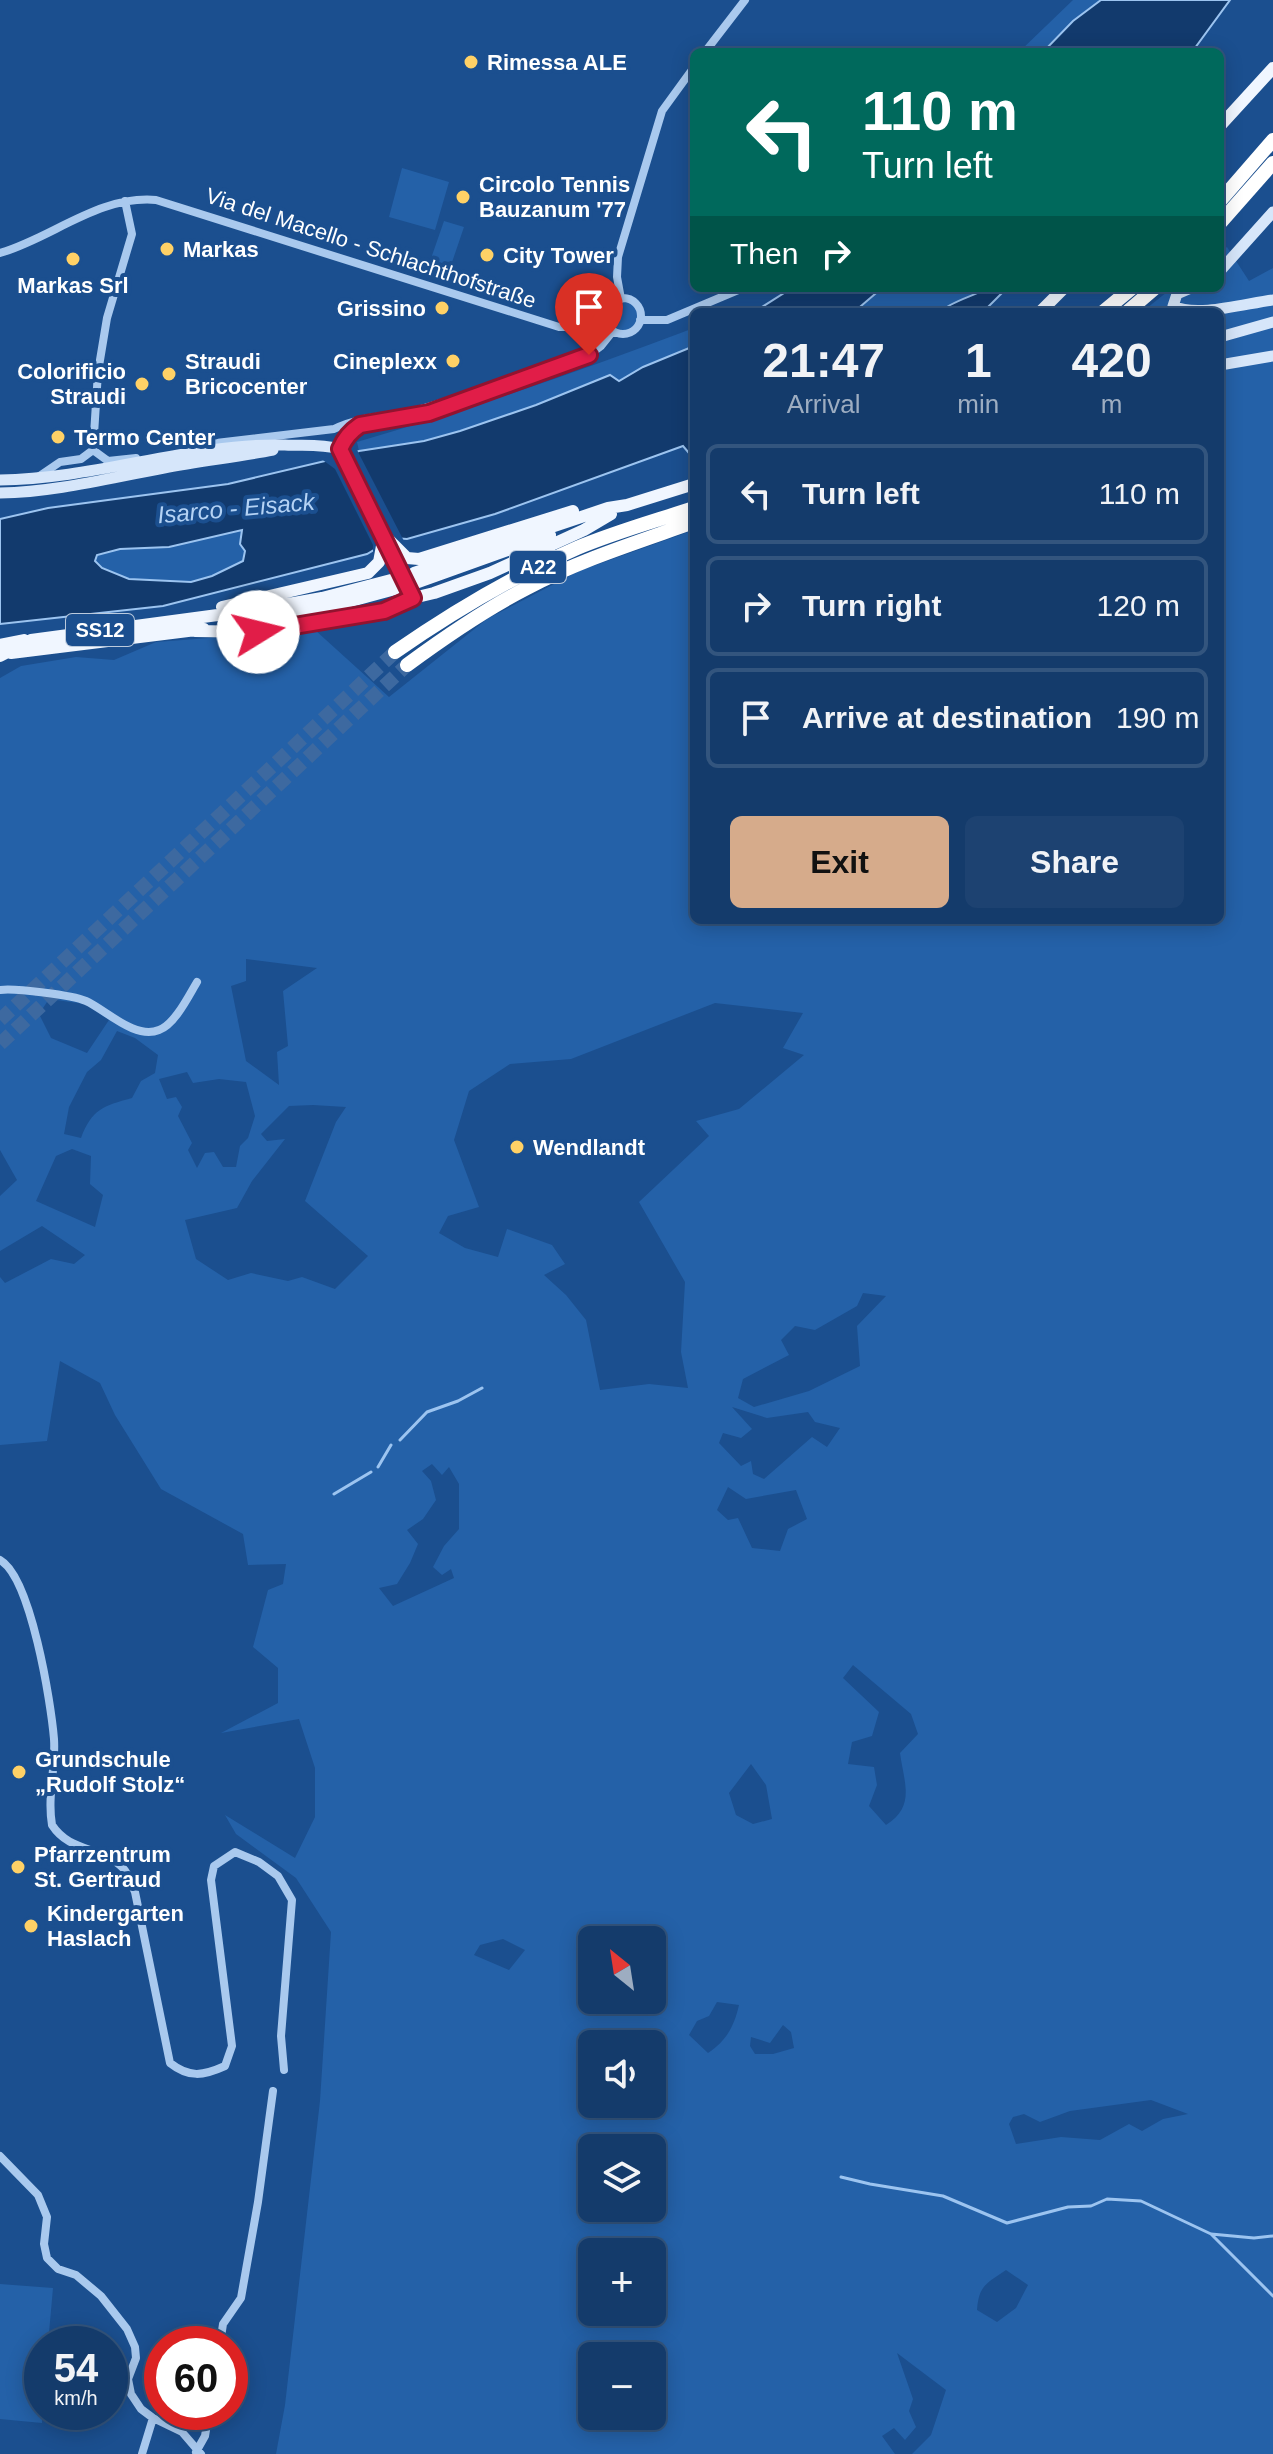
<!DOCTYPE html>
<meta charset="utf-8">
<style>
:root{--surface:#143b6b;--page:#1d4271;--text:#f1f3f6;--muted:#9dadc1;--line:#33557e;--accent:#d6ab8b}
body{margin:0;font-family:Arial,sans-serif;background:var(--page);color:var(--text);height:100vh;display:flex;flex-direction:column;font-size:30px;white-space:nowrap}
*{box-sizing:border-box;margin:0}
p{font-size:26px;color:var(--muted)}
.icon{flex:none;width:44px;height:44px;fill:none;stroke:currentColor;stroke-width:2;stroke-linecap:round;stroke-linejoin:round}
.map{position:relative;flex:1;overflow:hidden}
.sheet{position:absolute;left:690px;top:308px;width:534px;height:616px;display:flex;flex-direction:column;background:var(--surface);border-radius:12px;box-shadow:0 4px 20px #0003,0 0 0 2px var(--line)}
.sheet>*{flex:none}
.hud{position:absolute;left:690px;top:48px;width:534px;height:244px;border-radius:12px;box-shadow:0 4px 20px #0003,0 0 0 2px var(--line);background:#00695c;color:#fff;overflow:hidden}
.needle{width:52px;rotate:330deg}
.buttons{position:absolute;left:578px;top:1926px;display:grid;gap:16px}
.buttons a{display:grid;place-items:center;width:88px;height:88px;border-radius:12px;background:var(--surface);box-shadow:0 4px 20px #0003,0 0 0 2px var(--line);font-size:40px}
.speed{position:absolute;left:24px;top:2326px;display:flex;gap:16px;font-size:40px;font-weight:700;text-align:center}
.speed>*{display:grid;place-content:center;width:104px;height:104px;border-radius:50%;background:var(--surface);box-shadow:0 4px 20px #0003,0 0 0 2px var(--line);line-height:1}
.speed small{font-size:20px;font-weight:400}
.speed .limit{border:12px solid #d22;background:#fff;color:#111}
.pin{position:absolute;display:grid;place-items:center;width:68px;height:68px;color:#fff;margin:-82px -34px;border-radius:50% 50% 50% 0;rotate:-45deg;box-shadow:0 0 8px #0007}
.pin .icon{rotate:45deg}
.me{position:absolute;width:88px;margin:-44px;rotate:81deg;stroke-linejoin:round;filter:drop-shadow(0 0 6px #0008)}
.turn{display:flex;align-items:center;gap:28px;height:168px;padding:0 40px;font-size:36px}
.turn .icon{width:104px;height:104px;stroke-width:2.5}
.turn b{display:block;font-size:56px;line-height:68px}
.then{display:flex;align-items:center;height:76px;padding:0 40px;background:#0003;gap:16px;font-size:30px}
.eta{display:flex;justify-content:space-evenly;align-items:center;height:136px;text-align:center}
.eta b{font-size:48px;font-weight:700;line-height:56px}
.action{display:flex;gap:16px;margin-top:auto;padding:16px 40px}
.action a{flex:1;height:92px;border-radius:12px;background:var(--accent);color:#111;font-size:32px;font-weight:700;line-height:92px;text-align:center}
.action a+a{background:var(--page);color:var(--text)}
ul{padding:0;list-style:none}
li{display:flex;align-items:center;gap:24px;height:100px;margin:0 16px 12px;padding:0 24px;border:4px solid var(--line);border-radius:12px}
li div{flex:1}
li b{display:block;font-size:30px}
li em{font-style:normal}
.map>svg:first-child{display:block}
</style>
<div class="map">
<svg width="1273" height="2454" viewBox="0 0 1273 2454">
<rect width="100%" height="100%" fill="#1b4f8f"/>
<path fill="#2461a8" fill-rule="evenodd" d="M 1073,0 L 1101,0 L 1073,21 L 1043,52 L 1019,52 Z
M 402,168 L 449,182 L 435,230 L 389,217 Z
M 444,221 L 464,227 L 447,277 L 427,270 Z
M 1227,247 L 1249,281 L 1273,268 L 1273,2454 L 912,2454 L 931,2435 L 946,2390 L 897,2353 L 913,2399 L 909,2411 L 916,2427 L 905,2440 L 894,2428 L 882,2436 L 895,2454 L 276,2454 L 285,2405 L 320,2101 L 331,1932 L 296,1878 L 236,1834 L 225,1815 L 295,1858 L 315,1817 L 315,1768 L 299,1719 L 221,1733 L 278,1703 L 278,1668 L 253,1647 L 268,1590 L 283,1584 L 286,1564 L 248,1565 L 243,1534 L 161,1489 L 115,1415 L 100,1383 L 60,1361 L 47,1441 L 0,1445 L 0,1277 L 5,1283 L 51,1259 L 74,1264 L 85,1255 L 42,1226 L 0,1251 L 0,1196 L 17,1180 L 0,1150 L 0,678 L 21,666 L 76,657 L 114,660 L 156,642 L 315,630 L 389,697 L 487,619 L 579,571 L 694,530 L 694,920 L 1220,920 L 1220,312 L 1142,312 L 1172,288 L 1220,288 L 1220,252 ZM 246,959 L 317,968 L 283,991 L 288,1046 L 277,1052 L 279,1085 L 246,1061 L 231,986 L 246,981 ZM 49,999 L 85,1004 L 109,1020 L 87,1053 L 51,1038 L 39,1014 ZM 715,1003 L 803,1013 L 783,1048 L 804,1055 L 739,1109 L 696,1121 L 709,1136 L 639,1202 L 685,1282 L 681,1352 L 688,1388 L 649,1384 L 600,1390 L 586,1320 L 566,1295 L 544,1275 L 565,1264 L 552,1245 L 507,1229 L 498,1257 L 465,1248 L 439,1233 L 448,1216 L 479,1207 L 454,1140 L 469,1091 L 510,1064 L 571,1059 ZM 117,1031 L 135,1038 L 158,1055 L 155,1073 L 141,1081 L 132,1098 C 103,1106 92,1109 81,1138 L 64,1134 L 69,1107 L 87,1072 L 101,1060 ZM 187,1072 L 193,1083 L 219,1079 L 246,1082 L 255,1116 L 248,1138 L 240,1146 L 236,1167 L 223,1167 L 214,1152 L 205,1153 L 197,1168 L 188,1150 L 192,1143 L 178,1116 L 182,1107 L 176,1097 L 167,1099 L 159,1079 ZM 313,1105 L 346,1107 L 336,1122 L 305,1201 L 368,1256 L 335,1289 L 302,1277 L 288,1281 L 251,1273 L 228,1280 L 196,1259 L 185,1220 L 237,1208 L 252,1181 L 285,1139 L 267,1141 L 261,1134 L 289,1106 ZM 72,1149 L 91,1156 L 90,1184 L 103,1195 L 95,1227 L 36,1201 L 56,1156 ZM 863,1293 L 886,1296 L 857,1326 L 860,1366 L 809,1391 L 754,1407 L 738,1398 L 743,1379 L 789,1355 L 781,1340 L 795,1326 L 815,1330 L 857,1306 ZM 732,1407 L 767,1418 L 808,1412 L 815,1422 L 840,1428 L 827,1447 L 812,1437 L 764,1479 L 753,1474 L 751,1461 L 741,1466 L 719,1443 L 723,1433 L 741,1438 L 752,1429 ZM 432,1464 L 442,1475 L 449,1467 L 459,1484 L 459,1529 L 444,1546 L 433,1567 L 442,1575 L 451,1569 L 454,1578 L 393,1606 L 379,1588 L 397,1584 L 410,1563 L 418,1544 L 407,1530 L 423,1519 L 436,1500 L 431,1481 L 422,1471 ZM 728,1487 L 746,1499 L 796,1490 L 807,1519 L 788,1529 L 780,1551 L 752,1548 L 738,1518 L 728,1520 L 717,1510 ZM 853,1665 L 911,1714 L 918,1734 L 900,1753 C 904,1783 916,1806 886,1825 L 869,1806 L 877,1785 L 874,1767 L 848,1764 L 852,1742 L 872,1736 L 879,1712 L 843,1678 ZM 751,1764 L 766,1785 L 772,1819 L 753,1824 L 736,1815 L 729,1793 ZM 503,1939 L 525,1950 L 509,1970 L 474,1955 L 480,1945 ZM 592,1940 L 652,1940 L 652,2000 L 592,2000 ZM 717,2002 L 739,2005 C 734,2027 726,2041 708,2053 L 689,2035 L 697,2021 L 709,2016 ZM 783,2025 L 791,2032 L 794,2048 L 773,2054 L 755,2054 L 750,2046 L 751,2037 L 770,2043 ZM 592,2044 L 652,2044 L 652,2104 L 592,2104 ZM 1151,2100 L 1188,2114 L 1163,2119 L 1142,2131 L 1129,2124 L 1100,2140 L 1061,2137 L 1016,2144 L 1009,2124 L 1013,2117 L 1024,2114 L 1040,2122 L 1070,2111 ZM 592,2148 L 652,2148 L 652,2208 L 592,2208 ZM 592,2252 L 652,2252 L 652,2312 L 592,2312 ZM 1006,2270 L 1028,2285 L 1016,2308 L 997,2322 L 977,2310 C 979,2285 986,2284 1006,2270 ZM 592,2356 L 652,2356 L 652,2416 L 592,2416 Z
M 882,288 L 988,288 C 974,296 950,302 940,312 L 854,312 Z
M608 316a15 15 0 1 1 30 0a15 15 0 1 1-30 0Z
M 694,328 L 694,346 L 643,367 L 619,381 L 610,376 L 536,405 L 460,431 L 424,441 L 359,451 L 357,442 C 471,409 583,370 694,328 Z
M 242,530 L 246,550 L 243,561 L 212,576 L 191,582 L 130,579 L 102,568 L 95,561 L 97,555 L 120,549 L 169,547 Z
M 0,2284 L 53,2288 L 48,2344 L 42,2344 L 42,2423 L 0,2419 Z"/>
<path fill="#123a6d" stroke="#9cc4f0" stroke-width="2" fill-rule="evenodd" d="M 1101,0 L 1230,0 L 1192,52 L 1043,52 L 1073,21 Z
M 792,288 L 882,288 L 854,312 L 754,312 Z
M 988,288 L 1007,288 L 983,312 L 940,312 C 950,302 974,296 988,288 Z
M 694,346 L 694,459 L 683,446 L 495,514 L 407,539 L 394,538 L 367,554 L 163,606 L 0,624 L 0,519 L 48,508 L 228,484 L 325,461 L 332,461 L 359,451 L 424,441 L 460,431 L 536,405 L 610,375 L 619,381 L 643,367 ZM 242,530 L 240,544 L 245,551 L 243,561 L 212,576 L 191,582 L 129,579 L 102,568 L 95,561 L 97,555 L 120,549 L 169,547 Z"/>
<path fill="#1b4f8f" d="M 356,448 L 405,543 L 394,542 L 373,554 L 373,545 L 335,469 L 320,458 L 331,457 Z"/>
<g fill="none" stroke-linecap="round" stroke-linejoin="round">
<path stroke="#9cc4f0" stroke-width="3" d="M 400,1440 L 427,1412 L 458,1401 L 482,1388
M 378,1467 L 391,1445
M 334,1494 L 371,1472
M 841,2177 L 870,2184 L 943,2196 L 1007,2223 L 1068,2207 L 1091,2206 L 1107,2199 L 1141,2201 L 1211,2234 L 1254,2238 L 1273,2236
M 1211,2234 L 1273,2296"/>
<path stroke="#3d69a0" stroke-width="14" stroke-dasharray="14 7" stroke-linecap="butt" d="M 0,1020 L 395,652
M 0,1044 L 407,665"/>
<path stroke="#a9c9ee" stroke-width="8" d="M 705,52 L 745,0
M 0,253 C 52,238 99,195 156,200 L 559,327 L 577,327 L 605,319
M605 316a18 18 0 1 1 36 0a18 18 0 1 1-36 0Z
M 621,299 L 617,277 L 618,257 L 662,111 L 694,67
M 640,320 L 667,320 L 743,288
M 340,449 L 345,438 L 360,425 L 429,413 L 589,355 L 601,346 L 613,331
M 93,450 L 98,372 L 107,318 L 132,234 L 125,201
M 93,450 L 108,461 L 136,458
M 187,450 L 199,445 L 334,429 C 360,416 385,417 413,411 C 446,403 475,389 509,384
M 38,477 L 60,462 L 81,459 L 93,450
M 0,990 C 15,988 72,995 86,1001 C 106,1010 135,1040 159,1030 C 175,1024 188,997 197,982
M 0,1560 C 31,1577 51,1703 54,1739 C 56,1767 47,1796 52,1825 C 70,1853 102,1846 123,1868 C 129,1874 131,1884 135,1892 L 170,2063 C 189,2078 203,2076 225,2066 L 232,2046 L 211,1880 L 214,1866 L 235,1852 L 259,1862 L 278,1876 L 292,1900 L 281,2036 L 284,2070
M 0,2156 L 38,2195 L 47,2217 L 44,2244 L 47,2258 L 58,2269 L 76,2275 L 101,2296 L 127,2329 L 135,2347 L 136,2358 L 128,2379 L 131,2394 L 141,2409 L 153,2418 L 182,2432 L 201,2454
M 220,2344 L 223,2324 L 241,2298 L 258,2202 L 273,2091
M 196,2452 L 205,2436 L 209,2412
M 142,2454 L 153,2418"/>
<path stroke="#d6e6fa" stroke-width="11" d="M 1220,271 L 1273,212
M 1191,288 L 1177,294 L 1173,306 C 1197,318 1247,303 1273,300
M 1220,337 L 1273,322
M 1220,365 L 1273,356
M 0,480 C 96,479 189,443 285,445 C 305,446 321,444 340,449 L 384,535
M 0,493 C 56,492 109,478 164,468 C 200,461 237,457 273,450"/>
<path stroke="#f0f6ff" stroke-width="12" d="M 1220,126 L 1273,68
M 1040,312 L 1064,288
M 384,535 L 407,558 L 419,559 L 573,511
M 414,573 L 608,508 L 627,505 L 694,484
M 418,582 L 550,535
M 222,607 L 368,573 L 379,562 L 384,535
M 226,625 L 325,608 L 395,589
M 195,631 L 258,632 L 384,611 L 413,598 L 434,593 L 490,573 L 584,530 L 611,514
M 0,645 L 24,640
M 11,653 L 204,629
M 0,656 L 31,640 L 255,610 L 322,598 L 391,580"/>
<path stroke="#fff" stroke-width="14" d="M 1220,201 L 1273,140
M 1220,223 L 1273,163
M 1103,312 L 1132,288
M 1127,312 L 1155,288
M 395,652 C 454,611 511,577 577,548 C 615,532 655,521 694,508
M 407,665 C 445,637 484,610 527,588 C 580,560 638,542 694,522"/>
<path stroke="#d6e6fa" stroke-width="11" d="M 384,535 L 410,593"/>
</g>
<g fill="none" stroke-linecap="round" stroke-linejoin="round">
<g stroke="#92132f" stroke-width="20">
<path id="route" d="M 258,632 L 384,611 L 413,598 L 340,449 C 345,438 350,432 360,425 L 429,413 L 589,355"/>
</g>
<use href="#route" stroke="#e11d48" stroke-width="14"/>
</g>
<g fill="#ffd166" stroke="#1b4f8f" stroke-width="3">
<circle cx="471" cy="62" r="8"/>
<circle cx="463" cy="197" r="8"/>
<circle cx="167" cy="249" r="8"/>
<circle cx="487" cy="255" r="8"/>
<circle cx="73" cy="259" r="8"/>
<circle cx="442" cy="308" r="8"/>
<circle cx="453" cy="361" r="8"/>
<circle cx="169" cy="374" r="8"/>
<circle cx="142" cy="384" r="8"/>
<circle cx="58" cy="437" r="8"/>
<circle cx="517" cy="1147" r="8"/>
<circle cx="19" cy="1772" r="8"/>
<circle cx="18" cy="1867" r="8"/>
<circle cx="31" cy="1926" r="8"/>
</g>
<g text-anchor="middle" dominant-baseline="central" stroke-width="8" stroke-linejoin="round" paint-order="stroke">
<g fill="#1b4f8f" stroke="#bbcadd" stroke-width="2">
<rect x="510" y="551" width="56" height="32" rx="6"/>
<rect x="66" y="614" width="68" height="32" rx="6"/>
</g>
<g font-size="20" font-weight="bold" fill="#fff">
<text x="538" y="567">A22</text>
<text x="100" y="630">SS12</text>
</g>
<g font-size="22" font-weight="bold" fill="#fff" stroke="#1b4f8f" text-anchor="start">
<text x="487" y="62">Rimessa ALE</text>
<text x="479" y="184">Circolo Tennis<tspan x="479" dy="25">Bauzanum '77</tspan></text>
<text x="183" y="249">Markas</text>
<text x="503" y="255">City Tower</text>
<text x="73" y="285" text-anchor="middle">Markas Srl</text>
<text x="426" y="308" text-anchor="end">Grissino</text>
<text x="185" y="361">Straudi<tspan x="185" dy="25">Bricocenter</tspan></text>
<text x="437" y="361" text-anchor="end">Cineplexx</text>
<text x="126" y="371" text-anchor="end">Colorificio<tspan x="126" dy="25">Straudi</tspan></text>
<text x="74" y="437">Termo Center</text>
<text x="533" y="1147">Wendlandt</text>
<text x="35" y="1759">Grundschule<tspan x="35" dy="25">„Rudolf Stolz“</tspan></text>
<text x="34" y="1854">Pfarrzentrum<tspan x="34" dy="25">St. Gertraud</tspan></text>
<text x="47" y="1913">Kindergarten<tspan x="47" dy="25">Haslach</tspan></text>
</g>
<g font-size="22" fill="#fff" stroke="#1b4f8f">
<text transform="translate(371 248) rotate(18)">Via del Macello - Schlachthofstraße</text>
</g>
<g font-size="24" font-style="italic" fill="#b5d3f5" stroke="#1b4f8f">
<text transform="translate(236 508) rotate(-5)">Isarco - Eisack</text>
</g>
</g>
</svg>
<div class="buttons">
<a><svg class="needle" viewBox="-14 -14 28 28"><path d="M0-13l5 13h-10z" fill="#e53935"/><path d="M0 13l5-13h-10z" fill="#9dadc1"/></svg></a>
<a><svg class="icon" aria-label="sound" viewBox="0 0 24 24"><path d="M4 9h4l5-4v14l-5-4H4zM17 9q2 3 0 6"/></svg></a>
<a><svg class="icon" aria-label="layers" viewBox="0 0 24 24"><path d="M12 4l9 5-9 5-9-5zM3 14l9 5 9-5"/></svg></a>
<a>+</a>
<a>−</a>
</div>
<div class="speed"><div>54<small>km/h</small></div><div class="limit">60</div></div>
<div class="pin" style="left:589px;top:355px;background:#d93025"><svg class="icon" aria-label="arrive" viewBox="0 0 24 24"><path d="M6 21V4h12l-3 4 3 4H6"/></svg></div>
<svg class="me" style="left:258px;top:632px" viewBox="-20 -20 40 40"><circle r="19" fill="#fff"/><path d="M0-13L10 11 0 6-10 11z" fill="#e11d48"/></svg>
<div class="hud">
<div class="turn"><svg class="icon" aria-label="left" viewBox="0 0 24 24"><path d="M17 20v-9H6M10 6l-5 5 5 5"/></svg><div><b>110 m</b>Turn left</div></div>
<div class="then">Then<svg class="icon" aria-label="right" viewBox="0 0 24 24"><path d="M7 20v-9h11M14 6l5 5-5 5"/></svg></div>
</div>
<section class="sheet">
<div class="eta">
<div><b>21:47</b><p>Arrival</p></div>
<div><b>1</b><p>min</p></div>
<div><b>420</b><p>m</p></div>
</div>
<ul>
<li><svg class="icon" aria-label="left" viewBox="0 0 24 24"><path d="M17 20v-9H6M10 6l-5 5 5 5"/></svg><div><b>Turn left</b></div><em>110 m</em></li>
<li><svg class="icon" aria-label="right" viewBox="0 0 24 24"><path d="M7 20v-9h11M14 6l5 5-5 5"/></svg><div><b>Turn right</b></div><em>120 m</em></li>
<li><svg class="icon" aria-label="arrive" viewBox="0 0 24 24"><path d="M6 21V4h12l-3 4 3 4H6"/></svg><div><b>Arrive at destination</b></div><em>190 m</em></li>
</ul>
<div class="action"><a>Exit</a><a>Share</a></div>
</section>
</div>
